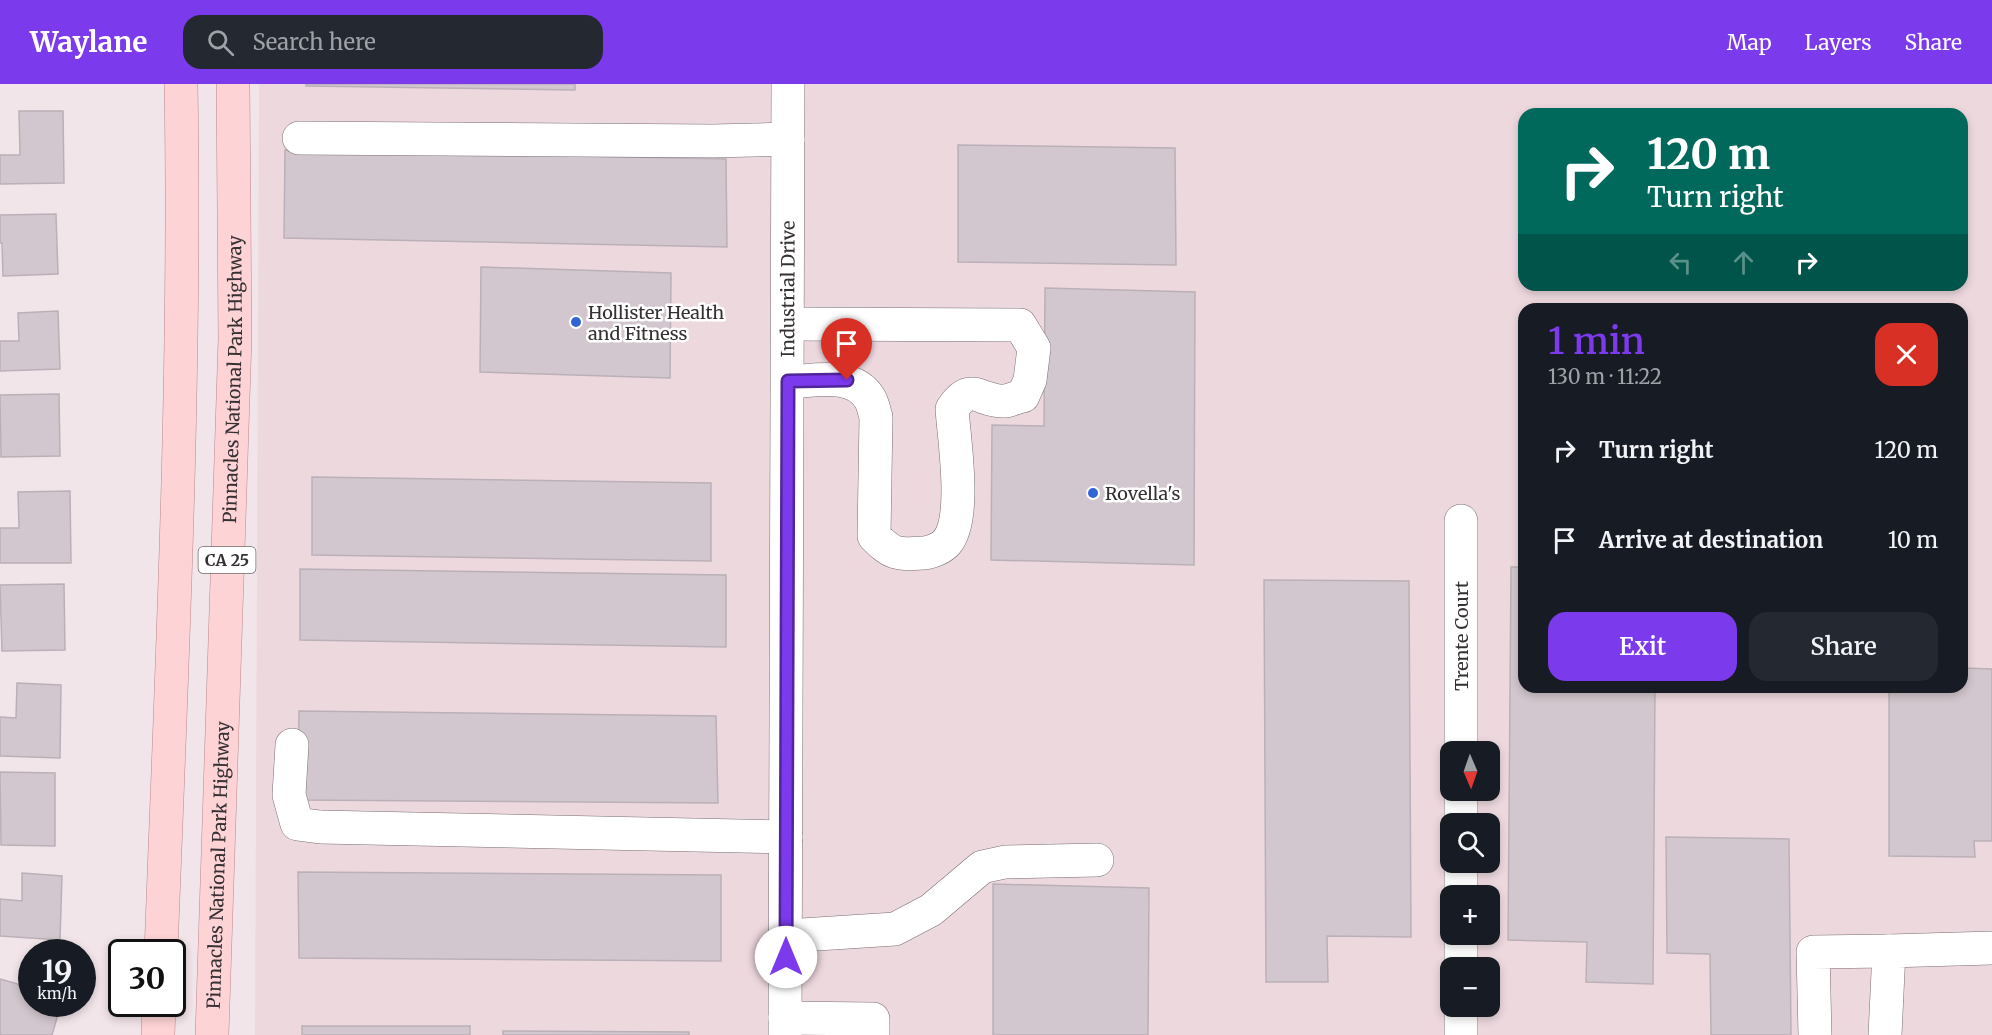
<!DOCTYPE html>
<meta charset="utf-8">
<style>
:root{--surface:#171b24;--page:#242831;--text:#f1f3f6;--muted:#9ea1a6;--accent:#7c3aed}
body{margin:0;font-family:Merriweather,serif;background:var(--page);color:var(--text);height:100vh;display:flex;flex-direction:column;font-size:22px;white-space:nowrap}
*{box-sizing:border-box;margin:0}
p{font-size:20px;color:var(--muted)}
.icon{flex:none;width:33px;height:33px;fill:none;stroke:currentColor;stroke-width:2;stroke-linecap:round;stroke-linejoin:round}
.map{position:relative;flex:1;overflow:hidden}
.details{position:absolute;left:1518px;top:219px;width:450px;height:390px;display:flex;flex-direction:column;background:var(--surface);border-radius:18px;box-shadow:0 3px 9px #0003}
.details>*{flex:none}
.top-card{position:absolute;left:1518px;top:24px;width:450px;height:183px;border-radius:18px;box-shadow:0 3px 9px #0003;background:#00695c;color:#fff;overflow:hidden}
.needle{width:39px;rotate:178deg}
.controls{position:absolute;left:1440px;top:657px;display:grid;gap:12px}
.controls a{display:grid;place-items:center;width:60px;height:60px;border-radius:12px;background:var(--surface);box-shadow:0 3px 9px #0003;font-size:30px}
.speed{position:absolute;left:18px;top:855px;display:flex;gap:12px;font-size:30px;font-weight:700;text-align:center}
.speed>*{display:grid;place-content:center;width:78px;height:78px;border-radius:50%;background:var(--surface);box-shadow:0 3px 9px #0003;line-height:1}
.speed small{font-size:15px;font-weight:400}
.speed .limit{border:3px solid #111;border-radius:9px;background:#fff;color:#111}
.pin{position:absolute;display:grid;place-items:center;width:51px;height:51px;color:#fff;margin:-62px -26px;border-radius:50% 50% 50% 0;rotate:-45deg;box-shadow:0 0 6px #0007}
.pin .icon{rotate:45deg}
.me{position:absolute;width:66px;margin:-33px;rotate:0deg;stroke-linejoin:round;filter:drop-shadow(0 0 4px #0008)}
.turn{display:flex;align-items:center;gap:21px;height:126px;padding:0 30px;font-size:27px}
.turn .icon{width:78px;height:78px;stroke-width:2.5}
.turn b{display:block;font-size:42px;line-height:51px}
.lanes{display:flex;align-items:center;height:57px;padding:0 30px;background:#0003;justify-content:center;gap:30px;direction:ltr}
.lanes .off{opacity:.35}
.round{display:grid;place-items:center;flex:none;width:63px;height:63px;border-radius:18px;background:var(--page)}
.summary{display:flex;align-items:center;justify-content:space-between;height:102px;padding:0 30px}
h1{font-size:36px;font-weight:600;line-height:45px;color:var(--accent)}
.action{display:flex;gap:12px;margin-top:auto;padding:12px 30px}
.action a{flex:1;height:69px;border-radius:18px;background:var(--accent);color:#fff;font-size:24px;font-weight:600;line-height:69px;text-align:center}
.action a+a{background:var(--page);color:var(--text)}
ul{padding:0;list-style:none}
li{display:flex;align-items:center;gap:18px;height:90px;padding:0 30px}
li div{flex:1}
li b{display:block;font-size:22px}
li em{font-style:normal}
header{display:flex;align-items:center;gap:36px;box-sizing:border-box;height:84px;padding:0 30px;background:var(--accent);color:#fff}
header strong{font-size:28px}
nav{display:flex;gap:33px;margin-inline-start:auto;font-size:21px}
.search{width:420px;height:54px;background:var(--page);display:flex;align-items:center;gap:15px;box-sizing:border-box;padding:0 21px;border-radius:18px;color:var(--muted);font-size:22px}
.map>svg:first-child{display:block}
</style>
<header>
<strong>Waylane</strong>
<div class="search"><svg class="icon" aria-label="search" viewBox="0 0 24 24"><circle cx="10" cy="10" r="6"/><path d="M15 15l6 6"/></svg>Search here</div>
<nav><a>Map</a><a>Layers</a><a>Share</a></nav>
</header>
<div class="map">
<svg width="1992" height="951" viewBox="0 0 1992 951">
<rect width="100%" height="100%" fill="#f2e5e9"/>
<path fill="#edd8de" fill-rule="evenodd" d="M 259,0 L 1992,0 L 1992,951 L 255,951 ZM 1524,30 L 1962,30 L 1962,201 L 1524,201 ZM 1524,225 L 1962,225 L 1962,603 L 1524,603 ZM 1450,668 L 1490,668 L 1490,706 L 1450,706 ZM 1450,740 L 1490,740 L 1490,778 L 1450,778 ZM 1450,812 L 1490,812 L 1490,850 L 1450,850 ZM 1450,884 L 1490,884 L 1490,922 L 1450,922 Z"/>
<path fill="#d2c7ce" stroke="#bbb0b7" stroke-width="1.5" d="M 306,0 L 575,0 L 575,6 L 306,2 Z
M 19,27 L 63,27 L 64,99 L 0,100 L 0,71 L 20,71 Z
M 958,61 L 1175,64 L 1176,181 L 958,178 Z
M 285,66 L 726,75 L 727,163 L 284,154 Z
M 56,130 L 58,190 L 3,192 L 2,159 L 0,159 L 0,131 Z
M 481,183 L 671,189 L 670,294 L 480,288 Z
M 1045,204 L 1195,208 L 1194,481 L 991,476 L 992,341 L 1044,342 Z
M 58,227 L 60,285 L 0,287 L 0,257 L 19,257 L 18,229 Z
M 59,310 L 60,372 L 1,373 L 0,311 Z
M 312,393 L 711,399 L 711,477 L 312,471 Z
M 70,407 L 71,479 L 0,479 L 0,444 L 19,444 L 18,408 Z
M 1511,483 L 1524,483 L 1524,603 L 1655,603 L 1653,900 L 1586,898 L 1587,858 L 1508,856 Z
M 300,485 L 726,491 L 726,563 L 300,556 Z
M 1264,496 L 1409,497 L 1411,853 L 1327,852 L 1328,898 L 1266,898 Z
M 64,500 L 65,566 L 2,567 L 0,501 Z
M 1962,584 L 1992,585 L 1992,757 L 1974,757 L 1975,773 L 1889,772 L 1889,603 L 1962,603 Z
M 17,599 L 61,601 L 60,674 L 0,672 L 0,633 L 16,634 Z
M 299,627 L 716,632 L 718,719 L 298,716 Z
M 0,688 L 55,689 L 55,762 L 1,761 Z
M 1666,753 L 1789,755 L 1791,951 L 1711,951 L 1710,870 L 1667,869 Z
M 298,788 L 721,791 L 721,877 L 299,874 Z
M 22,789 L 62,792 L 60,856 L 0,852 L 0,815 L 22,817 Z
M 993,800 L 1149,804 L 1148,951 L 993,951 Z
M 0,895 L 32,904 L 32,920 L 61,920 L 52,951 L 0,951 Z
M 302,942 L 470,942 L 470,951 L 302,951 Z
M 503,947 L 689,948 L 689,951 L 503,951 Z"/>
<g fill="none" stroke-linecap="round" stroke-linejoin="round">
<g stroke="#7a6e72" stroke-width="34">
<g id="minor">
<path d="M 299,54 L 713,57 L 788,55"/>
<path d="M 788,298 C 815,297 854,287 870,315 C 873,320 874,327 876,333 L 874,452 C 892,470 896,471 923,469 C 930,469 942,464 947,458 C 967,434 954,355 952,325 C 971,296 980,318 1004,317 C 1009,317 1017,313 1023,312 L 1030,296 L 1034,264 L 1020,241 L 788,240"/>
<path d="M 292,661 L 289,711 L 297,740 L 320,743 L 786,753"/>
<path d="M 1461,668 L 1461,437"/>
<path d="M 1461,740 L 1461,706"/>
<path d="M 1461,812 L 1461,778"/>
<path d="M 786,852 L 895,845 L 931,826 L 982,783 L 1005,778 L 1097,776"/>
<path d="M 1461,884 L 1461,850"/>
<path d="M 785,934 L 873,935 L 873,951"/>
<path id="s1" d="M 785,951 L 788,0"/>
<path d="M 1461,951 L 1461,922"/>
<path d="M 1815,951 L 1813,868 L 1889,867"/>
<path d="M 1885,951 L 1889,867 L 1992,864"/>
</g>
</g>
<g stroke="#b8878a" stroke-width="34">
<g id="major">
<path d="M 161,868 C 172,579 186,290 181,0"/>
<path d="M 158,951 L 159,920"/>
<path id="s2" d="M 212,951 L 235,254 L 233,0"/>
</g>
</g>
<use href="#minor" stroke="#fff" stroke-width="33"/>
<use href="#major" stroke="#fed3d6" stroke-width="33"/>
</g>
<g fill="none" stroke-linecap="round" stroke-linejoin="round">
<g stroke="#51269a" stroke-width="15">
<path id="route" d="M 786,873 L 788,297 L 847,296"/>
</g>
<use href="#route" stroke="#7c3aed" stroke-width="10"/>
</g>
<g fill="#3165d4" stroke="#fff" stroke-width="2">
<circle cx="576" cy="238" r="6"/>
<circle cx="1093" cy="409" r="6"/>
</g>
<g text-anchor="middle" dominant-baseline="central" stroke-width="5" stroke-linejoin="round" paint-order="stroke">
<rect fill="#fff" stroke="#726e70" stroke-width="1.5" x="198.5" y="463" width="57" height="26" rx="4.5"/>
<g font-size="16" font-weight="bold" fill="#353032">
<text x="227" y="476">CA 25</text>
</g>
<g font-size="18" fill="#353032" stroke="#fff">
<text stroke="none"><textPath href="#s1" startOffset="746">Industrial Drive</textPath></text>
<text stroke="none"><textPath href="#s2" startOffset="656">Pinnacles National Park Highway</textPath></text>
<text transform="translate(1461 552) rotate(-90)">Trente Court</text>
<text stroke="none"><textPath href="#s2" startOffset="170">Pinnacles National Park Highway</textPath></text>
</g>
<g font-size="18" fill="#353032" stroke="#fff" text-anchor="start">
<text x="588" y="228">Hollister Health<tspan x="588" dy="21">and Fitness</tspan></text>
<text x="1105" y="409">Rovella's</text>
</g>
</g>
</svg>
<div class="controls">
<a><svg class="needle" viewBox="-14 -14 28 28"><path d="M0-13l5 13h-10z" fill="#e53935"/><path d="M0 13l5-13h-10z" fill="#9ea1a6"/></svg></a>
<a><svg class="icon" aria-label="search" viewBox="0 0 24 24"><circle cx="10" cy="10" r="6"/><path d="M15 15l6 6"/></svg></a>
<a>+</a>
<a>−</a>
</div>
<div class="speed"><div>19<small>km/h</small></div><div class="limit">30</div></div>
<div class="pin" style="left:847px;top:296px;background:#d93025"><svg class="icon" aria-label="arrive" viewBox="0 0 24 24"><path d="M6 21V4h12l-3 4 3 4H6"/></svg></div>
<svg class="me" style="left:786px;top:873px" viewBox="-20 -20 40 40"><circle r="19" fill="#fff"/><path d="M0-13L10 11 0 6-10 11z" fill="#7c3aed"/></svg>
<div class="top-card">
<div class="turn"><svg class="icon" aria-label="right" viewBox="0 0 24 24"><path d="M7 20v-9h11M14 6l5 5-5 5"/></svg><div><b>120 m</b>Turn right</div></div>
<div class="lanes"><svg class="icon off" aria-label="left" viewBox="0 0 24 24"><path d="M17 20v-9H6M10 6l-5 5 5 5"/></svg><svg class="icon off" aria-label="ahead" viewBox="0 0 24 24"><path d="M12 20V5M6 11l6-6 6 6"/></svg><svg class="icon" aria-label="right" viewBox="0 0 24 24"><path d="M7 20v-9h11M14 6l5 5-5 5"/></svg></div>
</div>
<section class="details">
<div class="summary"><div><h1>1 min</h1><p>130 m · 11:22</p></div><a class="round" style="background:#d93025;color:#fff"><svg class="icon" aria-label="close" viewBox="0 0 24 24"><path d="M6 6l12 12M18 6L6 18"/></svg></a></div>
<ul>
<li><svg class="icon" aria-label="right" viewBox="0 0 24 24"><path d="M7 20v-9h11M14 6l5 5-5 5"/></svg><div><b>Turn right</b></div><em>120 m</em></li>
<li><svg class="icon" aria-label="arrive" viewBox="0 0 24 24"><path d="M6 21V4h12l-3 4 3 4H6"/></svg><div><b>Arrive at destination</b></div><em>10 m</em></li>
</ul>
<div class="action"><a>Exit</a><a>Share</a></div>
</section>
</div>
